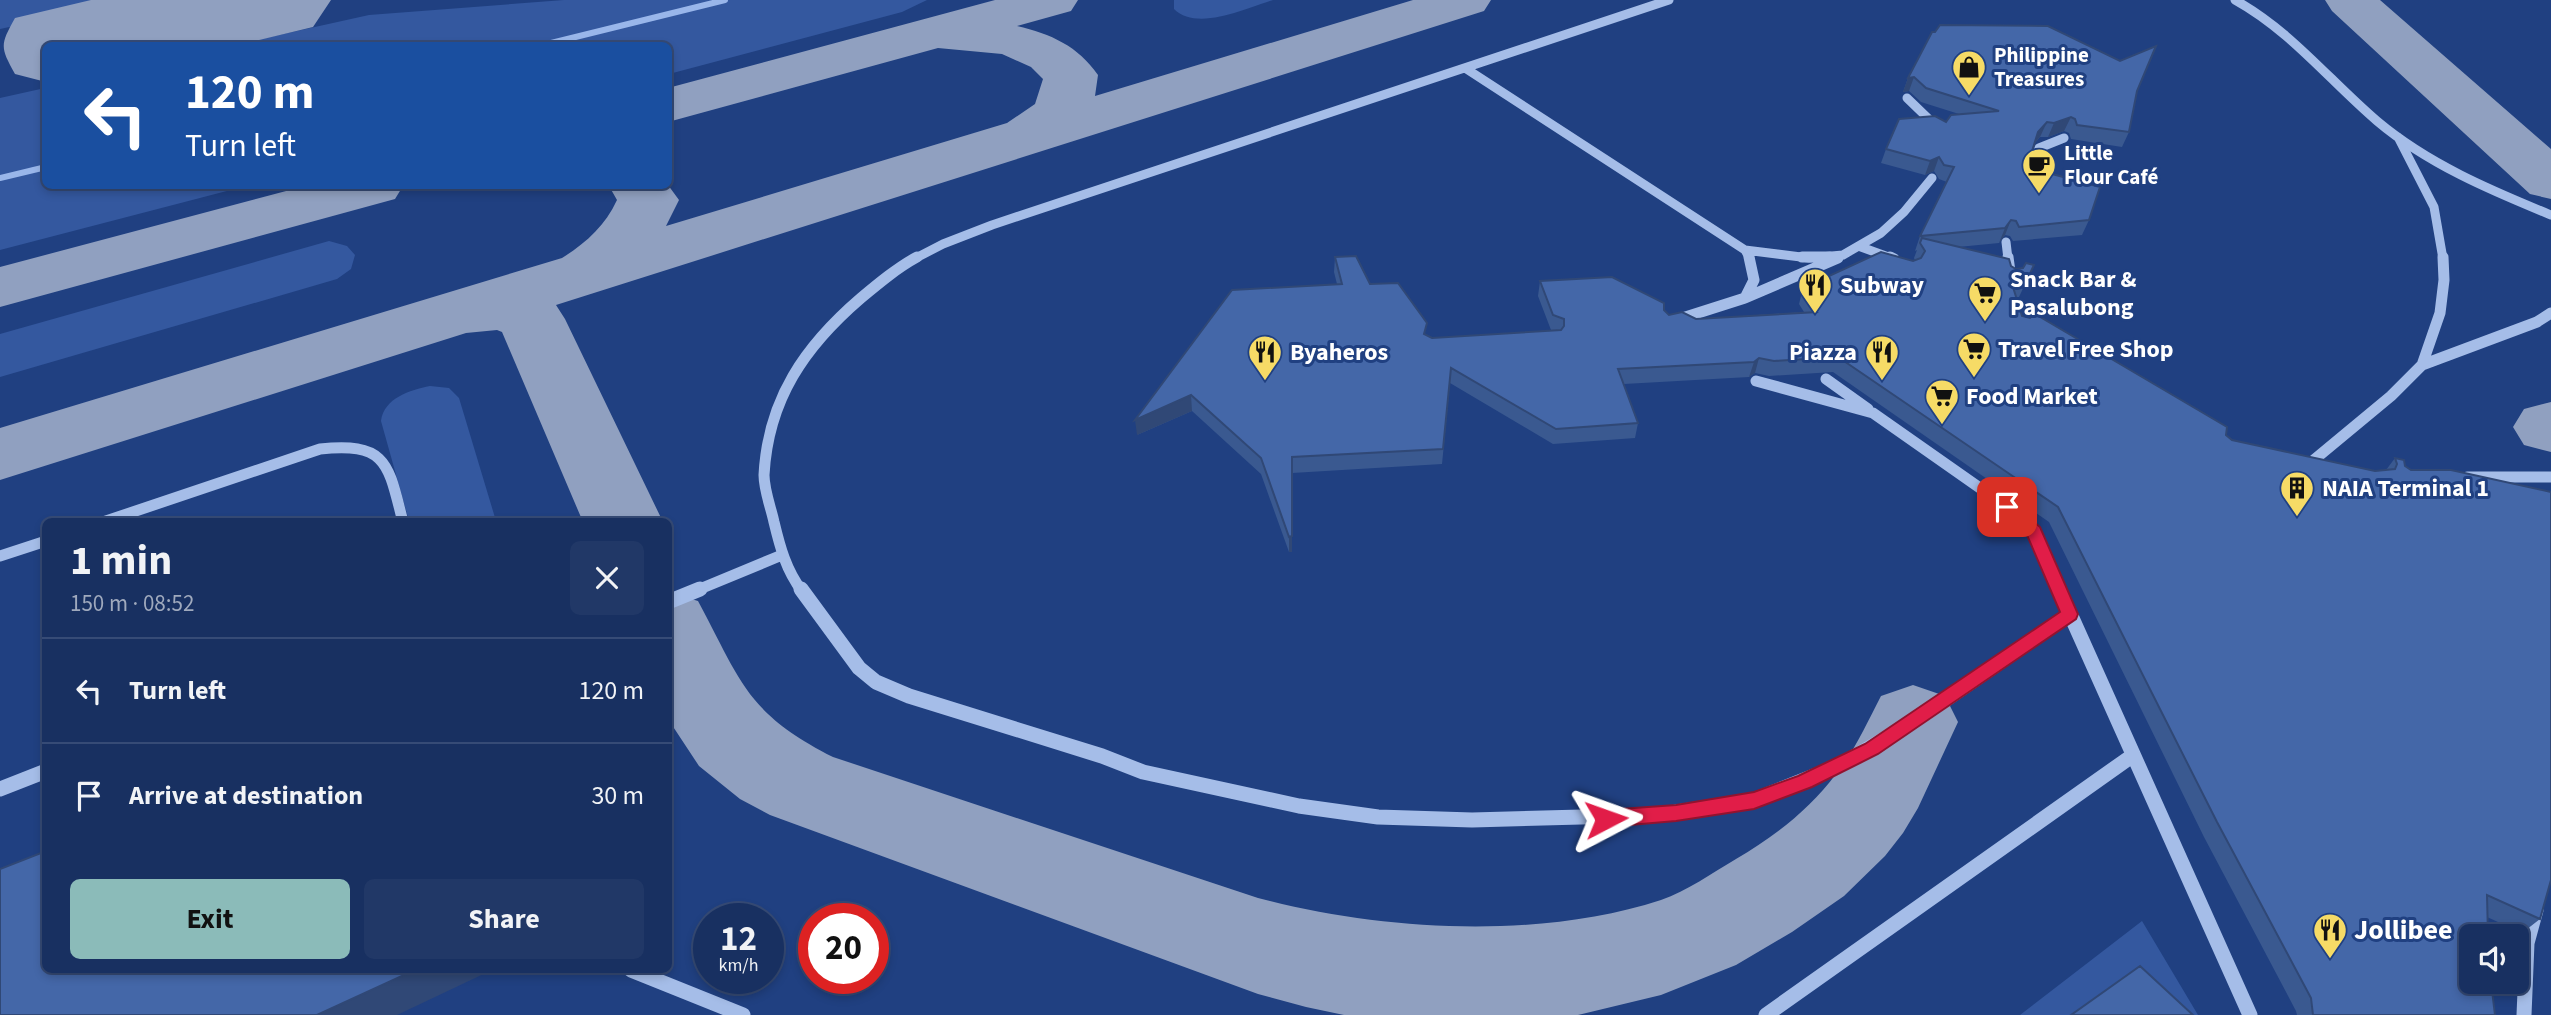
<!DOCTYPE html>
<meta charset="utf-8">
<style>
:root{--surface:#183061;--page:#213867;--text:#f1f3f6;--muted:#9fa9bd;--line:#364b76;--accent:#8bbbb9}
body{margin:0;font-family:"Source Sans 3",sans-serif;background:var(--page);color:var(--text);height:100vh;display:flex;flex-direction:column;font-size:26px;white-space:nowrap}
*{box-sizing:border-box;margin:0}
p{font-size:23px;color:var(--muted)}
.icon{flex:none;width:38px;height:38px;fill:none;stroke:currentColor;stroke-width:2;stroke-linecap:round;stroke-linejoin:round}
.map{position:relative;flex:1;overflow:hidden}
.details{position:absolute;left:42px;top:518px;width:630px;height:455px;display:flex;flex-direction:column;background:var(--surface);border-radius:10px;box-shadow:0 4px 10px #0003,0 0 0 2px var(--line)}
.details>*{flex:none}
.top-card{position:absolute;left:42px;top:42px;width:630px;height:147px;border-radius:10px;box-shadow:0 4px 10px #0003,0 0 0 2px var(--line);background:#1a4fa0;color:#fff;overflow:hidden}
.tools{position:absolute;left:2459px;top:924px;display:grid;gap:14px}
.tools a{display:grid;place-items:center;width:70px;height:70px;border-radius:10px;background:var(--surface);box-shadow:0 4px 10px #0003,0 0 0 2px var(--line);font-size:35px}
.speed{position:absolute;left:693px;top:903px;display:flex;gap:14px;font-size:35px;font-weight:700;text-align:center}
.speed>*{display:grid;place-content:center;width:91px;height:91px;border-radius:50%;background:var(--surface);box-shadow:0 4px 10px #0003,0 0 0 2px var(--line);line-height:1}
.speed small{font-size:18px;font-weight:400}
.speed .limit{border:10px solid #d22;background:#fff;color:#111}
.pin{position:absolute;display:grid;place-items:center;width:60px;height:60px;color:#fff;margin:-30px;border-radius:14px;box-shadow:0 4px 10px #0006}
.me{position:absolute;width:77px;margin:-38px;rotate:86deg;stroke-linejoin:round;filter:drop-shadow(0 0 5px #0008)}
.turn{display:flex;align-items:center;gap:24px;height:147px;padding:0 28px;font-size:32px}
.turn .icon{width:91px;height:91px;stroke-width:2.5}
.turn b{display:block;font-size:49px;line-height:60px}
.round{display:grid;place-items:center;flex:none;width:74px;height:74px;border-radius:10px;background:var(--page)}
.headline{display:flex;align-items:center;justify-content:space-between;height:119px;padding:0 28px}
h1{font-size:42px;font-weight:700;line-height:52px}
.primary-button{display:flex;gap:14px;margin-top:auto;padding:14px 28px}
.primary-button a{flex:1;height:80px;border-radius:10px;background:var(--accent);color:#111;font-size:28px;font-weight:700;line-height:80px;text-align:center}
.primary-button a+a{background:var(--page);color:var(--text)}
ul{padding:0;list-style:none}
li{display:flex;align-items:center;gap:21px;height:105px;padding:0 28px;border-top:2px solid var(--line)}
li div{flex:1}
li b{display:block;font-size:26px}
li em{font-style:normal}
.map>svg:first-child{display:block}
</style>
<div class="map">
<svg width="2551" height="1015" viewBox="0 0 2551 1015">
<rect width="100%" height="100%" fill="#204081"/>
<path fill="#34589f" d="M 0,0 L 136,0 L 0,29 Z
M 564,0 L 927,0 L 902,12 L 669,74 L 668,46 L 234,45 L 369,15 Z
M 1174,0 L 1273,0 C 1247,8 1197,32 1174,9 Z
M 45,88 L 46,186 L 246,186 L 0,250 L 0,98 Z
M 329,241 L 347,246 L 355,255 L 351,269 L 337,279 L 0,377 L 0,334 Z
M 430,386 L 449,388 L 459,398 L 496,521 L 409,521 L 381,421 C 384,398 410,390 430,386 Z
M 2142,921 L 2198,1015 L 2020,1015 Z"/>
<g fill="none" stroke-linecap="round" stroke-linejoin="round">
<path stroke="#99b6ea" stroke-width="6" d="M 539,46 L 725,0
M 0,178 L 46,167"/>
<path fill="#90a0c0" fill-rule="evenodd" d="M 200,0 L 328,0 L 321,11 L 303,15 L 190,32 L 172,28 L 164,17 L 172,6 Z
M 995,0 L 1078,0 L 1071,11 L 1017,26 C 1051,34 1078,46 1098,75 L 1095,96 L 1413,0 L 1491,0 L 1484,11 L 556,305 L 565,319 L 663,522 L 583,522 L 502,332 L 497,330 L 466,333 L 0,480 L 0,428 L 562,258 C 586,243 605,226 617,200 L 609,186 L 668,185 L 679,200 L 666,226 L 1007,123 L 1035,104 L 1043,79 L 1031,67 L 1002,54 L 938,48 L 668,122 L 668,88 Z
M 2325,0 L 2380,0 L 2551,149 L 2551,199 L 2530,194 L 2332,11 Z
M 305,186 L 403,186 L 395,199 L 0,307 L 0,267 Z
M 2551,402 L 2551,452 L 2524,445 L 2513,427 L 2524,409 Z
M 668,592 L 698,601 C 741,681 746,713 833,757 L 1258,898 C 1382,931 1538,940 1661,900 C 1687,891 1712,873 1736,859 C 1774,837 1810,809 1836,774 C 1855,750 1867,723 1881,696 L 1913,685 L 1945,696 L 1958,722 L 1918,808 L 1903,833 L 1885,856 L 1844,896 L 1792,932 L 1736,965 L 1661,995 L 1578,1015 L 1344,1015 L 1306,1007 L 1258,994 L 770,815 L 740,799 L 699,766 L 668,719 Z"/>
<path fill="#90a0c0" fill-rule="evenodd" d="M 91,0 L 331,0 L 313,27 L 235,46 L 46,46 L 46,82 L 15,74 C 0,47 0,45 15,18 Z"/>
<path stroke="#a5bde8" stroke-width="9" d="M 2235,0 C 2291,31 2329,80 2377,121 C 2428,164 2490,190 2551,215
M 1465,68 L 1745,250 L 1809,258 L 1843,255 L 1881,233 L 1904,212 L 1932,178
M 1907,98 L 1937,127
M 2398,137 L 2434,207 L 2443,259
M 2028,184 L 2039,148 L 2064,138
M 2006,242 L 2008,259
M 1861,247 L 1894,259
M 1745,250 L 1750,259
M 914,259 L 943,244 L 992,225 L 1669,0
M 1835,259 L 1838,258"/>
<path stroke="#a5bde8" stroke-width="11" d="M 1802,257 L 1830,257
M 1890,257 L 1894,259
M 2008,257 L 2010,272
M 1745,298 L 1838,258
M 1676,320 L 1745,298 L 1754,280 L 1749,257
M 2422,365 L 2537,322 L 2551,313
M 1826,379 L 1868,409
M 1756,381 L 1873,413 L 2007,507 L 2034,532 L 2060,591
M 2309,464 L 2391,396 L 2422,365 L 2440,313 L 2444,280 L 2443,257
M 2467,477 L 2551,477
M 103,522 L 320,449 C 388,442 388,464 403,522
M 0,556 L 46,541
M 695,591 L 782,555
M 802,591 C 786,570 780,547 774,522 C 771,508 764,490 764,475 C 768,399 805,346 861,298 C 879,283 897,268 917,257"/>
<path stroke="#a5bde8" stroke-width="15" d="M 801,589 L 859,668 L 876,682 L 909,696 L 1102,756 L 1143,772 L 1299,806 L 1378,817 L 1472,820 L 1658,815 L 1754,800 L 1839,766 L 1913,722 L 2070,614
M 2059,589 L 2250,1015
M 668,602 L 700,589
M 0,789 L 46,771
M 631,970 L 743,1015
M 1766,1015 L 2132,756
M 2524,1015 L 2527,943 L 2536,910"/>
</g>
<path fill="#3a5990" d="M 1932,32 L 2137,91 L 2129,132 L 2122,147 L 2071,139 L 2069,133 L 2064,131 L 2048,137 L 2040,137 L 2035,143 L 2027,167 L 2030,175 L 2089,220 L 2082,235 L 2013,241 L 2010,236 L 2005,235 L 1999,243 L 1958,247 L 2011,266 L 2016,269 L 2034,265 L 2019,297 L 2016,297 L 2022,316 L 2226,435 L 2232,440 L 2375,471 L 2386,470 L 2395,458 L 2405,466 L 2540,919 L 2522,933 L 2487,917 L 2471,936 L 2495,1015 L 2297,1015 L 2296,1011 L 2204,837 L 2049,522 L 1833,372 L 1769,376 L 1755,373 L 1749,377 L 1624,384 L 1638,423 L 1635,438 L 1553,444 L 1450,383 L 1442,464 L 1292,473 L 1292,552 L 1289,552 L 1261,474 L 1192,411 L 1137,435 L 1337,284 L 1334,272 L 1335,257 L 1370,284 L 1426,335 L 1432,338 L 1552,331 L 1551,330 L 1538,296 L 1540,281 L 1664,310 L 1669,315 L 1696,319 L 1804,312 L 1799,304 L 1803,288 L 1915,260 L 1914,258 L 1917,250 L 1915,251 L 1920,236 L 1947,182 L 1939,179 L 1934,171 L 1925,175 L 1881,163 L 1886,149 L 1946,122 L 1959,114 L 1921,102 L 1909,91 L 1903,92 L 1908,78 Z"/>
<path fill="#304876" d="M 1914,77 L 1909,91 L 1903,92 L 1908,78 Z
M 2071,117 L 2064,131 L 2048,137 L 2054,123 Z
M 2047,122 L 2040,137 L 2032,146 L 2038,132 Z
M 1939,157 L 1934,171 L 1925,175 L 1930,161 Z
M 2011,220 L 2005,235 L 1999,243 L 2005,228 Z
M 1759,358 L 1755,373 L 1749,377 L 1754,362 Z
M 1191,395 L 1192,411 L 1137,435 L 1135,420 Z
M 1292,536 L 1292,552 L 1289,552 L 1289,537 Z
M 415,970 L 492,970 L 397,1015 L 317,1015 Z"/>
<path fill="#4467a8" stroke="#304876" stroke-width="2" d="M 1940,25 L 2048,26 L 2120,61 L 2156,46 L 2137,91 L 2129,132 L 2077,125 L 2075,119 L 2071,117 L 2054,123 L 2047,122 L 2038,132 L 2027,167 L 2030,175 L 2037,176 L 2041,171 L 2100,187 L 2089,220 L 2019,227 L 2016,221 L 2011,220 L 2005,228 L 1920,236 L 1954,167 L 1944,165 L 1939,157 L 1930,161 L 1886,149 L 1899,119 L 1935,116 L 1946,122 L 1951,115 L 1999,111 L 1926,88 L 1914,77 L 1908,78 L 1932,32 L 1935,32 Z
M 1922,238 L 2009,259 L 2011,266 L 2016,269 L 2023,268 L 2026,263 L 2034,265 L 2026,282 L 2019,281 L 2013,287 L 2022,316 L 2030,318 L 2035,314 L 2227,427 L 2226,435 L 2232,440 L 2375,471 L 2395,469 L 2397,464 L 2395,458 L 2404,460 L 2405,466 L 2411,470 L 2451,470 L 2551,492 L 2551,880 L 2540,919 L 2487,895 L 2488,936 L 2471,936 L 2471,982 L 2491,982 L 2495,1015 L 2313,1015 L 2311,998 L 2217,822 L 2058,507 L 1838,357 L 1774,361 L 1759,358 L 1754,362 L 1618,369 L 1638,423 L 1556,429 L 1451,368 L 1443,449 L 1292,457 L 1292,536 L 1289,537 L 1261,458 L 1191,395 L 1135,420 L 1232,290 L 1342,284 L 1335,257 L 1356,256 L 1370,284 L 1398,283 L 1427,323 L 1424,334 L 1432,338 L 1561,330 L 1564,326 L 1564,319 L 1553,315 L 1540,281 L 1612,277 L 1664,303 L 1664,310 L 1669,315 L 1682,312 L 1696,319 L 1817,312 L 1803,288 L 1881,252 L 1913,261 L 1921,258 L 1925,251 L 1920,243 Z
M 46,851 L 46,970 L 415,970 L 317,1015 L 0,1015 L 0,869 Z
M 2140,966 L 2193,1015 L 2071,1015 Z"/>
<path fill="#e11d48" stroke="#92132f" stroke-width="2" d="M 2007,502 L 2012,503 L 2040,527 L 2078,614 L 2076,619 L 1878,754 L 1812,787 L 1754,809 L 1676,821 L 1606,827 L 1599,825 L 1597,819 L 1599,813 L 1606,810 L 1676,805 L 1754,792 L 1798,776 L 1865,744 L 2060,612 L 2027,535 L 1999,507 Z"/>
<defs>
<g id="shop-pin" transform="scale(1.75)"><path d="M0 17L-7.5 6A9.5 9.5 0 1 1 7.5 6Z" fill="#f6db66" stroke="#204081"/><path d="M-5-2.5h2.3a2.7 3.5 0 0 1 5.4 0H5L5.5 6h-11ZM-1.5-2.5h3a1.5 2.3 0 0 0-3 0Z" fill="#111"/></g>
<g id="cafe-pin" transform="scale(1.75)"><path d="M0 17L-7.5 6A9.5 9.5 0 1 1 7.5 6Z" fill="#f6db66" stroke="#204081"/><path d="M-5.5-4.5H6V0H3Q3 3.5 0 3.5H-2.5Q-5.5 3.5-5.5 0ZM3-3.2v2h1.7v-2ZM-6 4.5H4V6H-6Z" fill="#111"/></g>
<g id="restaurant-pin" transform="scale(1.75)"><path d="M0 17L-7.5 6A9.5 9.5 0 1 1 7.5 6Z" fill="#f6db66" stroke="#204081"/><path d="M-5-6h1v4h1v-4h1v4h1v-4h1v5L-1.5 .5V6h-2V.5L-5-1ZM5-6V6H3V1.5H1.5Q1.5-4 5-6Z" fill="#111"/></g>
<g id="supermarket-pin" transform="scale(1.75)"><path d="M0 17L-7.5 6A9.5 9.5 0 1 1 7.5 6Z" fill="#f6db66" stroke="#204081"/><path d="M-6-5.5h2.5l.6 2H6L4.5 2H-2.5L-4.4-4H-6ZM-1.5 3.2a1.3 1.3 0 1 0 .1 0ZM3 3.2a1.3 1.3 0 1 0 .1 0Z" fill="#111"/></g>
<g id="building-pin" transform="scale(1.75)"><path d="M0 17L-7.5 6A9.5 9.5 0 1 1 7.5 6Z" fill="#f6db66" stroke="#204081"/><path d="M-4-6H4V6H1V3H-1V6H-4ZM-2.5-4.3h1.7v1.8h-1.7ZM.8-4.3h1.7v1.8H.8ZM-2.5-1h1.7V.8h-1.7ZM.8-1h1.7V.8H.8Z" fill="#111"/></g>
</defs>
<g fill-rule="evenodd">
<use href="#shop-pin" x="1969" y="67"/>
<use href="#cafe-pin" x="2039" y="165"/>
<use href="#restaurant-pin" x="1815" y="285"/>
<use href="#supermarket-pin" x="1985" y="293"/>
<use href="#supermarket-pin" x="1974" y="349"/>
<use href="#restaurant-pin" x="1265" y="352"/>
<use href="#restaurant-pin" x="1882" y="352"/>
<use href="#supermarket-pin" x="1942" y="396"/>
<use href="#building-pin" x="2297" y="488"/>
<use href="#restaurant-pin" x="2330" y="930"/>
</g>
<g text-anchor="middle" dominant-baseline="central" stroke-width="6" stroke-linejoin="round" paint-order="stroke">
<g font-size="21" font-weight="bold" fill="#fff" stroke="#204081" text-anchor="start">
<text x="1994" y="55">Philippine<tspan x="1994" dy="24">Treasures</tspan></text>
<text x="2064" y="153">Little<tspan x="2064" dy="24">Flour Café</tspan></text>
</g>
<g font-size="24" font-weight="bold" fill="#fff" stroke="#204081" text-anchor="start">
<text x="2010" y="279">Snack Bar &amp;<tspan x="2010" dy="28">Pasalubong</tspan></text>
<text x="1840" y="285">Subway</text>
<text x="1998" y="349">Travel Free Shop</text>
<text x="1290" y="352">Byaheros</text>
<text x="1857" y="352" text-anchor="end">Piazza</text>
<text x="1966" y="396">Food Market</text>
<text x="2322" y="488">NAIA Terminal 1</text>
</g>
<g font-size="28" font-weight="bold" fill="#fff" stroke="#204081" text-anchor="start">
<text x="2354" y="930">Jollibee</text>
</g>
</g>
</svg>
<div class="tools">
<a><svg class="icon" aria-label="sound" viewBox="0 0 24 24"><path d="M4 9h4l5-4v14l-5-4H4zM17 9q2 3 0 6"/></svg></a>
</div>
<div class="speed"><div>12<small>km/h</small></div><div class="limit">20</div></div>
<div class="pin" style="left:2007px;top:507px;background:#d93025"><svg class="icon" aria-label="arrive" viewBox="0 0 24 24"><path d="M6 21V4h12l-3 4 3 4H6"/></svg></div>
<svg class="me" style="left:1606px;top:819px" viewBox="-20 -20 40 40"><path d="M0-17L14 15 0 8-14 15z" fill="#e11d48" stroke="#fff" stroke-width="4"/></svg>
<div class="top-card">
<div class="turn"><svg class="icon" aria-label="left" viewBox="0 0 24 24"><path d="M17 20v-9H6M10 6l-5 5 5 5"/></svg><div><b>120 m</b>Turn left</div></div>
</div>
<section class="details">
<div class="headline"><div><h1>1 min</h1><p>150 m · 08:52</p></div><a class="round"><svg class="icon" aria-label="close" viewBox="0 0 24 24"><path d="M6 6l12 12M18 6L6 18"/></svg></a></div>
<ul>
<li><svg class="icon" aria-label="left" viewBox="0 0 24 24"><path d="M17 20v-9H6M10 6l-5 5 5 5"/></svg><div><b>Turn left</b></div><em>120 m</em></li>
<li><svg class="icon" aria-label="arrive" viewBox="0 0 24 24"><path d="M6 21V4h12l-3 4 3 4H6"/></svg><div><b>Arrive at destination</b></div><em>30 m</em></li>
</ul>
<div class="primary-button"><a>Exit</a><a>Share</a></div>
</section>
</div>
